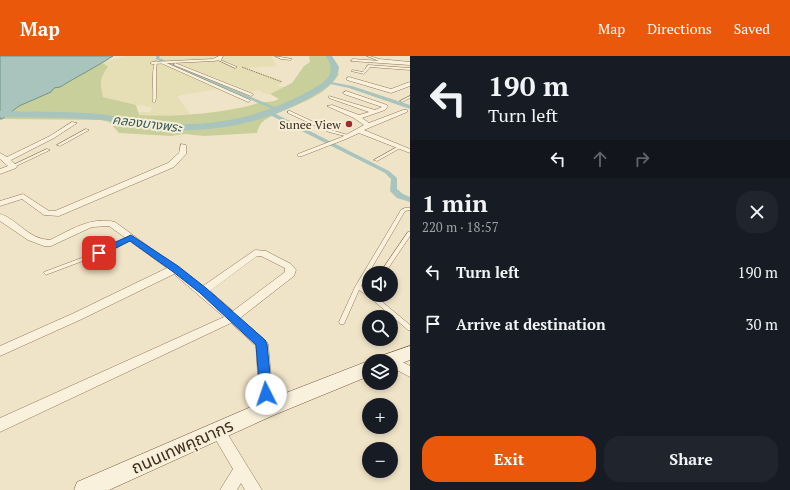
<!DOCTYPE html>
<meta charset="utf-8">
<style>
:root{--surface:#171b24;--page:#20242c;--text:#f1f3f6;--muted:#9ea1a6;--accent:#ea580c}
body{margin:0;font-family:"PT Serif","Noto Sans Thai",serif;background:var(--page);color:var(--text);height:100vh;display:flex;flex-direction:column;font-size:15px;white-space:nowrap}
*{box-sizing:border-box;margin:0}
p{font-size:13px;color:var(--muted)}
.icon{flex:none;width:22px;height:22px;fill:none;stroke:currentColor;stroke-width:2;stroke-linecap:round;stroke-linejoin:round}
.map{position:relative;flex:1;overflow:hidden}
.panel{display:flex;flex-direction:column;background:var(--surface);width:380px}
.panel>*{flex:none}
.top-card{background:#171b24;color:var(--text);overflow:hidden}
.fabs{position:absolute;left:362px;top:210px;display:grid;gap:8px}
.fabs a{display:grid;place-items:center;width:36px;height:36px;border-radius:50%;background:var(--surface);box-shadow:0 2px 6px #0003;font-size:20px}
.pin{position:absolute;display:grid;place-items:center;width:34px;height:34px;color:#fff;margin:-17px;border-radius:8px;box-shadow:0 2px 6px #0006}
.me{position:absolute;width:44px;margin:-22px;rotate:356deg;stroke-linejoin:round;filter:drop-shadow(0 0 3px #0008)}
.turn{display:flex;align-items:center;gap:14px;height:84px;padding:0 12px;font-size:18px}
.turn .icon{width:52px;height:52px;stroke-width:2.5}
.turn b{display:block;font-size:28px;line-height:34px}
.lanes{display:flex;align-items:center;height:38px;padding:0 12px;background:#0003;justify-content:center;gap:20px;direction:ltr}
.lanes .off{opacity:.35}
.round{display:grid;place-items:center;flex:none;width:42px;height:42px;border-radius:16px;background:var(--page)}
.headline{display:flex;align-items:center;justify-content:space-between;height:68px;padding:0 12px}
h1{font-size:24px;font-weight:800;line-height:30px}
.action{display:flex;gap:8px;margin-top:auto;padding:8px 12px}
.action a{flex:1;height:46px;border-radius:16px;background:var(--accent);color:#fff;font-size:16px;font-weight:800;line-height:46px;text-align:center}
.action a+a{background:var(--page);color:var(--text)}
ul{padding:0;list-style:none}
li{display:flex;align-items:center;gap:12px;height:52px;padding:0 12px}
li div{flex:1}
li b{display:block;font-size:15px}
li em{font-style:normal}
header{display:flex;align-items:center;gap:24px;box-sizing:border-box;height:56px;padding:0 20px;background:var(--accent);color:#fff}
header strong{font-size:19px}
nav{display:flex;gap:22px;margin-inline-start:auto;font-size:14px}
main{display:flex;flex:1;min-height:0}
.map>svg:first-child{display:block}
</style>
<header>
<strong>Map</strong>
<nav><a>Map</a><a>Directions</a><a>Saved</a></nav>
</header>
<main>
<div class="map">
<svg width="410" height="434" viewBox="0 0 410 434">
<rect width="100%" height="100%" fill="#f0e4c8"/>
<path fill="#e6deb5" d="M 125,0 L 271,0 L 277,10 L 245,12 L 284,25 L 277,29 L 284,31 L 270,38 L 266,38 L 259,34 L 251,36 L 174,6 L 163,8 L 217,33 L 177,40 L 190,58 L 156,60 L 139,59 L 138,56 L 150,56 L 152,51 L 136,49 L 103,41 L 100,28 L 102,20 L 108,11 L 103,7 L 105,5 L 118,3 Z"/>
<path fill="#c9cf9b" d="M 309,0 L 327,0 L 332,11 L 339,18 C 324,44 289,49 265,64 C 260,67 259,71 257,77 L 204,80 L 185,78 L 171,80 L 119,77 L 109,66 L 101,64 L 2,63 L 19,50 L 51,36 L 54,32 L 60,31 L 90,13 L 103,7 L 108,11 C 99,23 100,27 103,41 L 136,49 L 139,59 C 173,61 210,58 244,51 C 249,50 254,48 259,47 C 267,45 272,47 279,43 L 270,38 L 292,27 L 304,10 L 310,6 Z"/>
<path fill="#a9c4bc" stroke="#6f938a" d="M 0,0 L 113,0 C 96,11 78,20 60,31 L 54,32 L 51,36 L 19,50 L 2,63 L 0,63 Z"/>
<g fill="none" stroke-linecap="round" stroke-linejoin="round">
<path fill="#a9c4bc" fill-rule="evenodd" d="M 156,0 L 160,0 L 159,2 L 164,4 L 282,54 L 277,55 L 162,6 L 156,3 Z
M 326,25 L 352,30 L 410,49 L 410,53 L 349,32 L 326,27 Z
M 268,56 L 272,56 L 389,115 L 397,122 L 397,133 L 403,138 L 410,141 L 410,146 L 397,142 L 390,135 L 391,123 L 385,117 L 268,58 Z"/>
<path fill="#a9c4bc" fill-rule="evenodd" d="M 326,0 L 332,0 L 339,11 C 338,26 323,34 311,41 C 264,68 211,78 157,73 C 138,71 119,65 100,64 C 67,61 33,62 0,61 L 0,55 C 33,56 67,55 100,58 C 119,60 137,65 157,67 C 211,72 263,61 311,34 C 327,25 337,18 326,0 Z"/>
<g stroke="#8d765c" stroke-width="1">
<path id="lane" d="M 275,0 L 292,3 L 291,4 L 281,3 Z
M 367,0 L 370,0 L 379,3 L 410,6 L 410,8 L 379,5 Z
M 216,3 L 218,3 L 237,11 L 235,12 Z
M 156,5 L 157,6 L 156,13 L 156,42 L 155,46 L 154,47 L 153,46 C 154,33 151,19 155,6 Z
M 162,5 L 250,44 L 250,45 L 248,46 L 161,7 Z
M 175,7 L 253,38 L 253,39 L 251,40 L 174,9 Z
M 368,9 L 410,12 L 410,14 L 370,11 L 364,18 L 351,15 L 352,14 L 363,16 Z
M 410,40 L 410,42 L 402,46 L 400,45 Z
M 288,55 L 290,55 L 331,74 L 351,80 L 349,81 L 329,76 L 288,57 Z
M 86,73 L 89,74 L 60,90 L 57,89 Z
M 399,90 L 402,91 L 377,105 L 374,104 Z
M 47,93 L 50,94 L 14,111 L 11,110 Z
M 405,152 L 410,152 L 410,154 L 405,155 L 361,230 L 369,235 L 369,239 L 374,239 L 410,269 L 410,274 L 408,274 L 368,240 L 359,234 L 344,268 L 340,268 L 339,266 L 355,231 L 401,154 Z
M 408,176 L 410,176 L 410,180 L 385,217 L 380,217 Z
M 129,180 L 133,180 L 133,181 L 112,194 L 48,218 L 46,219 L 44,217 L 44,216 L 108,192 Z"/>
</g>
<g stroke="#8d765c" stroke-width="1">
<path id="street" d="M 219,0 L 223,0 L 221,4 L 213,5 L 152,8 L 150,7 L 152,6 L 213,3 Z
M 353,3 L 410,7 L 410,9 L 351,5 Z
M 349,21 L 391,33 L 407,27 L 410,26 L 410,30 L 391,37 L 347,24 L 347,22 Z
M 346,35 L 387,49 L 388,50 L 385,54 L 362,62 L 369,67 L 403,54 L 407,54 L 407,56 L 364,74 L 410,93 L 410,97 L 359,77 L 346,83 L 302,100 L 298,100 L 298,98 L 342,81 L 364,69 L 354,62 L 327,50 L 332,49 L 359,59 L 369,56 L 329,42 L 329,40 L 375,54 L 382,51 L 344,38 L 343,37 Z
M 72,66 L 77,67 L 54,82 L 11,104 L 17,110 L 16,112 L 0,118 L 0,113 L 8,110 L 0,103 L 0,97 L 7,101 L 50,80 Z
M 181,88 L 186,89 L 186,98 L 174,111 L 59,160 L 44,159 L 22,143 L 0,150 L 0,145 L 23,138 L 49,155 L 55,155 L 168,107 L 179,97 Z
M 0,158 C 18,163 27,183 50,184 C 70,174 92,160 115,166 L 203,230 L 255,194 L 266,195 L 291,208 L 296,214 L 294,220 L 240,262 L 266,285 L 268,288 L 274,353 L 272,357 L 267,359 L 262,357 L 260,353 L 256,290 L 231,267 L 0,376 L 0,362 L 224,261 L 174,218 L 82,263 L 0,300 L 0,290 L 74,257 L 167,212 L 109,170 L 92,171 L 51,190 L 44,190 L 28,184 L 0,165 ZM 257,200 L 261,200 L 285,212 L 285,216 L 233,255 L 210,235 Z
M 391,300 L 410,310 L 410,321 L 391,311 L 391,305 L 385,305 L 387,301 Z
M 217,367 L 222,369 L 262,434 L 245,434 L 241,427 L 237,434 L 220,434 L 233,413 L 210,374 L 212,369 Z"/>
</g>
<g stroke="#6f573f" stroke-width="1">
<path id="secondary" d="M 410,290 L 410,304 L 391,311 L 391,305 L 378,305 L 381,300 Z
M 369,305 L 369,320 L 274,359 L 109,434 L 74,434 L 77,426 L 260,347 L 363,307 L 370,305 Z"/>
</g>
<path stroke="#8d765c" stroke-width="1" stroke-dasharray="1.5 1" stroke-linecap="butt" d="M 242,11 L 282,26"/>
<use href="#lane" fill="#faf1dc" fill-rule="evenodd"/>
<use href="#street" fill="#faf1dc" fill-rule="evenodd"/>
<use href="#secondary" fill="#faf1dc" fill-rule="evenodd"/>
</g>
<path fill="#1a73e8" stroke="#114b97" d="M 131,179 L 178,210 L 206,232 L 265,284 L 267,288 L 272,338 L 270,342 L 266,343 L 262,342 L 260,338 L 256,289 L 200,237 L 172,215 L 130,185 L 102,199 L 96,199 L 95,197 L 96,195 Z"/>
<circle fill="#9e2a2b" stroke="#f7eed8" stroke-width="1.5" cx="349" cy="68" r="4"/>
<g text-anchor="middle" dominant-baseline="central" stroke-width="4" stroke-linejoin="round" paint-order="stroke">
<g font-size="12" fill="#3d2e20" stroke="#f7eed8" text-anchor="end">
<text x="341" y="68">Sunee View</text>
</g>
<g font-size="13" font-style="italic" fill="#2f5d5a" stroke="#f7eed8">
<text transform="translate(147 67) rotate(7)">คลองบางพระ</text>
</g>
<g font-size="17" fill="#3d2e20" stroke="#f7eed8">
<text transform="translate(182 390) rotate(-24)">ถนนเทพคุณากร</text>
</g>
</g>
</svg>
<div class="fabs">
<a><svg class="icon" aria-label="sound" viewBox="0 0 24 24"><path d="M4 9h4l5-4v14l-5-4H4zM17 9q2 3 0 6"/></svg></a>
<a><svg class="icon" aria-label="search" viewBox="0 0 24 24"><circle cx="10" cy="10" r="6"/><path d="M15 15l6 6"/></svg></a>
<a><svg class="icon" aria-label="layers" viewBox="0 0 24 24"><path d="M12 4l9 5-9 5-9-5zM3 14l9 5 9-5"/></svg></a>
<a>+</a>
<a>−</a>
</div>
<div class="pin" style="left:99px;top:197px;background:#d93025"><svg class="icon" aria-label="arrive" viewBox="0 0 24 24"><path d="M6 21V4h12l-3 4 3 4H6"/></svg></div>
<svg class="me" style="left:266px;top:338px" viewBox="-20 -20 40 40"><circle r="19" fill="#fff"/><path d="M0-13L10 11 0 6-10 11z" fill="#1a73e8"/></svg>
</div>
<section class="panel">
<div class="top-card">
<div class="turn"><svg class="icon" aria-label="left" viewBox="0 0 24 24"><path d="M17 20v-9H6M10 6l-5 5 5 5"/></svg><div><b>190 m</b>Turn left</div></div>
<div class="lanes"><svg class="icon" aria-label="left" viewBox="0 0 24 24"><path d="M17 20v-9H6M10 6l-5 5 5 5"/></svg><svg class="icon off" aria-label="ahead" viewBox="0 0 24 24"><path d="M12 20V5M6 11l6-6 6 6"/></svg><svg class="icon off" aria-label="right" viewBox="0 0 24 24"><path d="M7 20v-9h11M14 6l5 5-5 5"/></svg></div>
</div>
<div class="headline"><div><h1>1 min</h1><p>220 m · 18:57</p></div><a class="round"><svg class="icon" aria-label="close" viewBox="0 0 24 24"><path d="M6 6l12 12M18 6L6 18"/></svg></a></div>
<ul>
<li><svg class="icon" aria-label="left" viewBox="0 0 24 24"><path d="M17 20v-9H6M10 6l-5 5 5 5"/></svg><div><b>Turn left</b></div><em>190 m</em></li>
<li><svg class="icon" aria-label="arrive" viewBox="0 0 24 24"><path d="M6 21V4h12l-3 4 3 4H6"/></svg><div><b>Arrive at destination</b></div><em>30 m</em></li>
</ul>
<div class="action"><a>Exit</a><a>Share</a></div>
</section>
</main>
